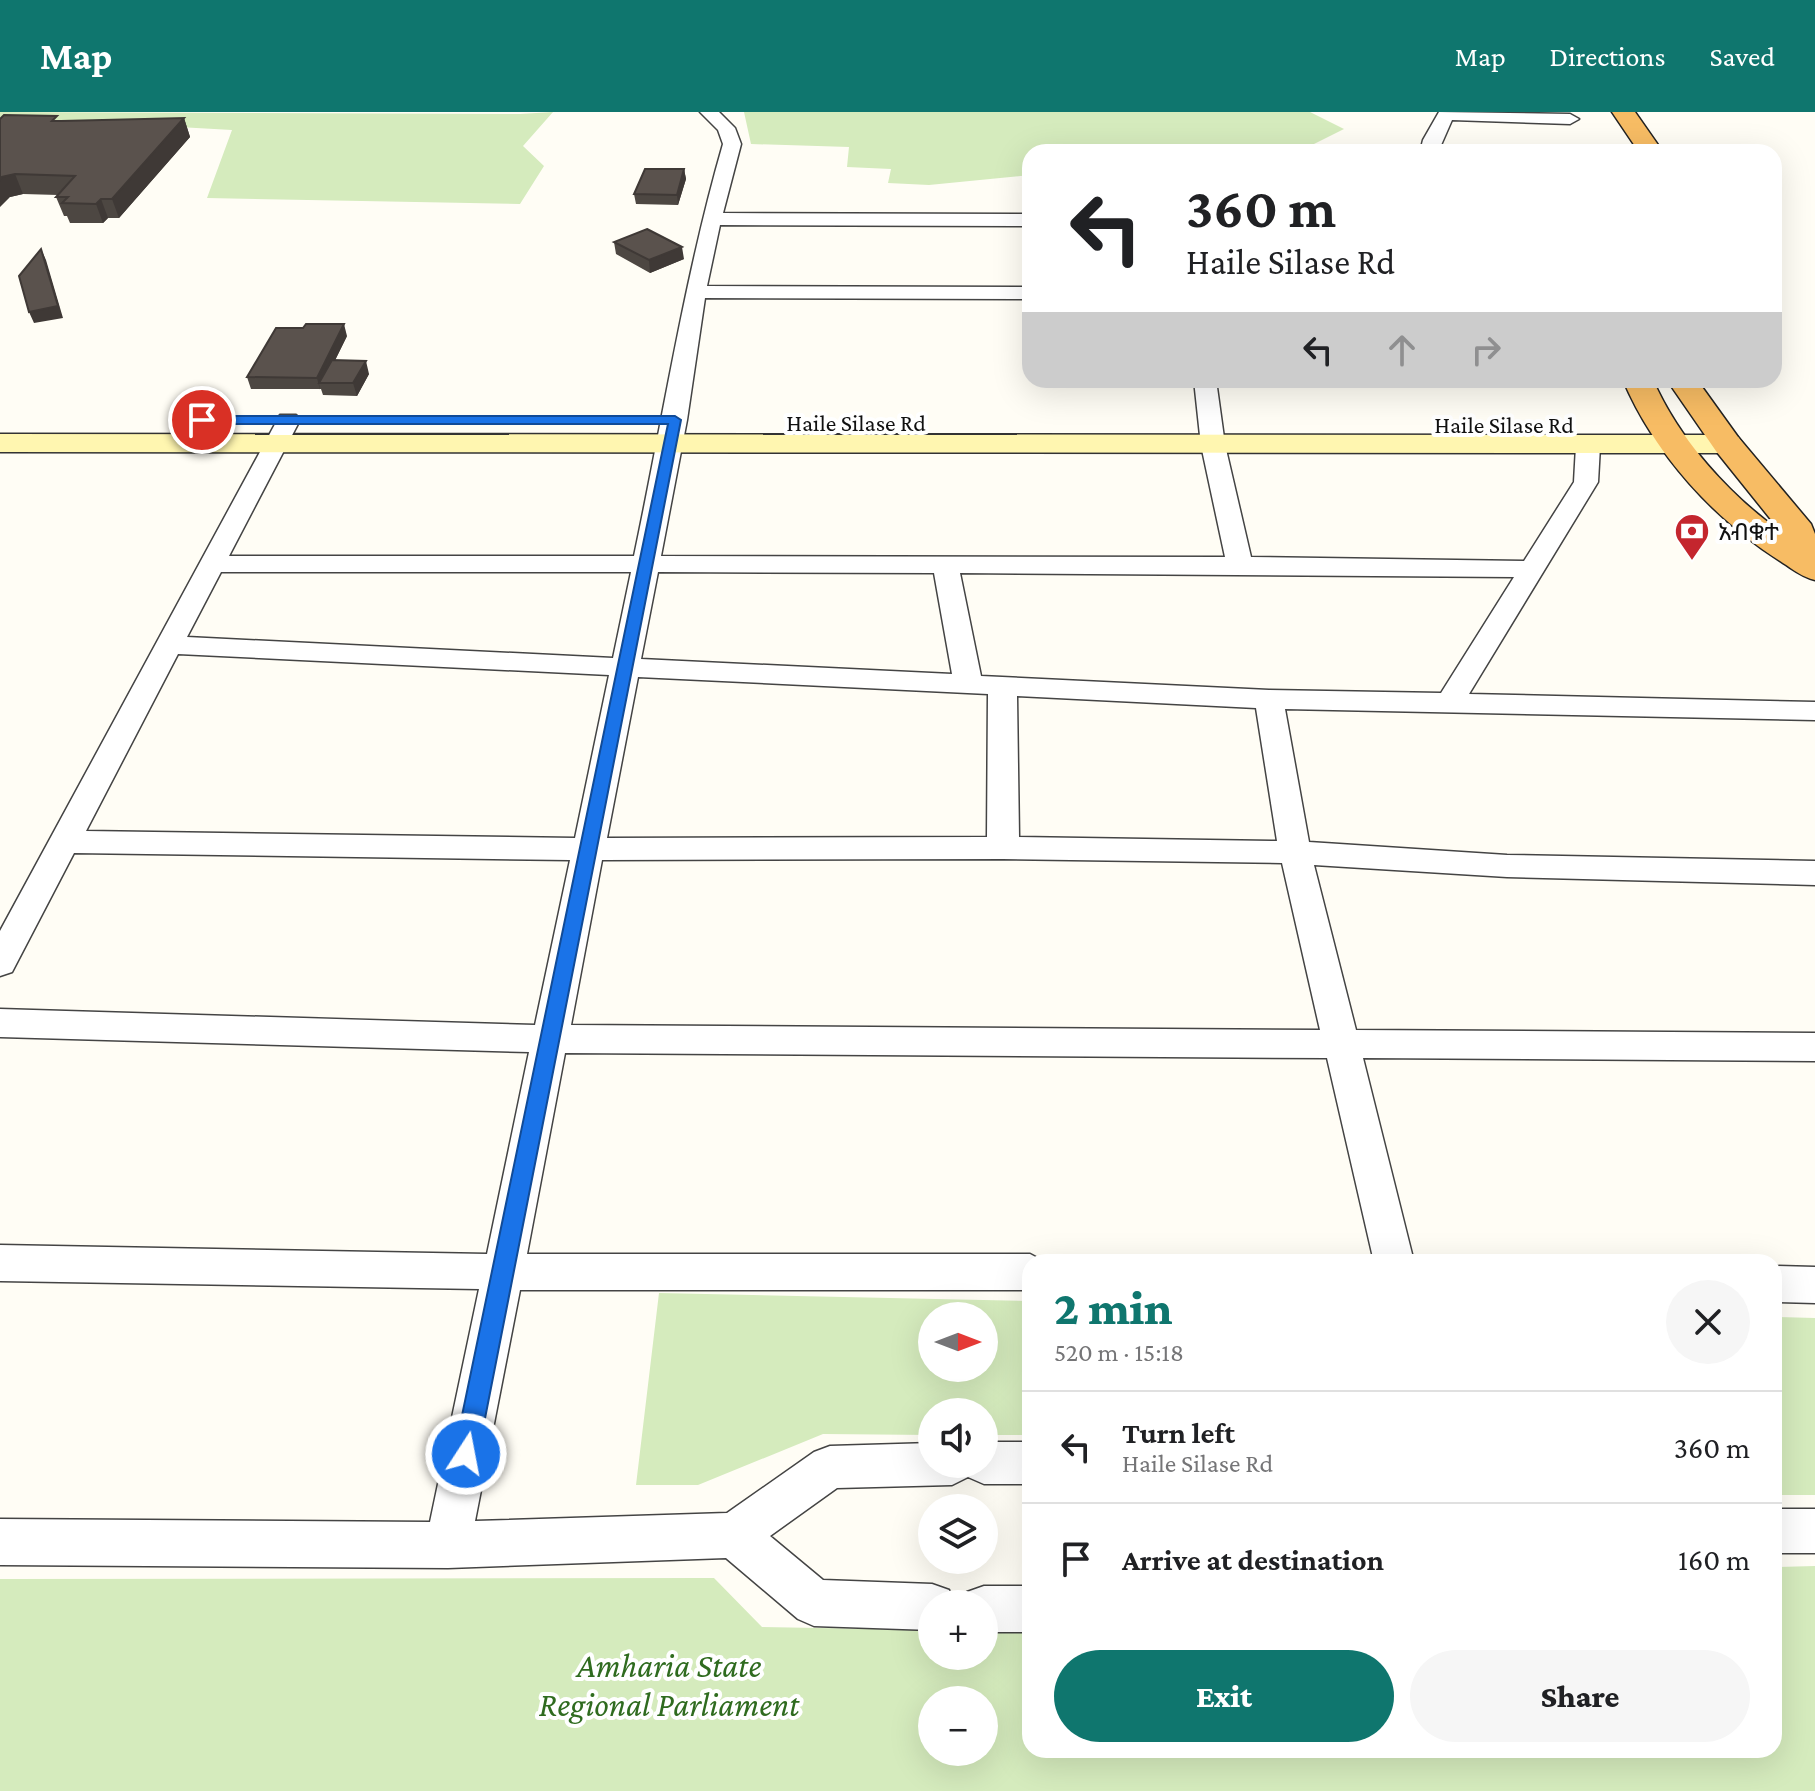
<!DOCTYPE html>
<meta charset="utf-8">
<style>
:root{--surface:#fff;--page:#f6f6f6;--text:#202124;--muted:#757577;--line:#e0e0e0;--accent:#0f766e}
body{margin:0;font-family:"Crimson Pro","Noto Sans Ethiopic",serif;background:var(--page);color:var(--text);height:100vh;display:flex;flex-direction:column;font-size:30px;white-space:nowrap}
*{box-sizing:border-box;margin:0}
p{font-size:26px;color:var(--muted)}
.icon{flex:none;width:44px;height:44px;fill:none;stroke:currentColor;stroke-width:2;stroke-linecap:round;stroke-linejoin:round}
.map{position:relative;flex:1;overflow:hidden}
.sheet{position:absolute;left:1022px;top:1142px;width:760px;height:504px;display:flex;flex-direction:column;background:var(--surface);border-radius:24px;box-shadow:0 8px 32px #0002}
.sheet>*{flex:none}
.guide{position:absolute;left:1022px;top:32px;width:760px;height:244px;border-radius:24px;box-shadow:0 8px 32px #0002;background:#fff;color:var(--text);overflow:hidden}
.needle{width:52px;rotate:90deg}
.buttons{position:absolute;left:918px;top:1190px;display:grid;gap:16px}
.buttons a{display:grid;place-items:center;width:80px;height:80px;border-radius:50%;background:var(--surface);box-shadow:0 8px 32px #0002;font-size:40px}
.pin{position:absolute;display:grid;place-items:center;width:68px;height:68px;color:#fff;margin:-34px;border:4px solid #fff;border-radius:50%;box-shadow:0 2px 8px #0007}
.me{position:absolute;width:88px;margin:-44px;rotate:11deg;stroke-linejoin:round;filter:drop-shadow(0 0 6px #0008)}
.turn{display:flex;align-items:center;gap:28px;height:168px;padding:0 32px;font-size:36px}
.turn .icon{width:104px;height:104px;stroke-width:2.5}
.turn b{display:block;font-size:56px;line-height:68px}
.lanes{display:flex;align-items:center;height:76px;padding:0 32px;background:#0003;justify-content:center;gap:40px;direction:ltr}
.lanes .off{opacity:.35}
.round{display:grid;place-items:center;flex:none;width:84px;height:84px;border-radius:42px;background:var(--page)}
.head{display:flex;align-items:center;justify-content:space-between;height:136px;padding:0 32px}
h1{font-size:48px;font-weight:800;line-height:60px;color:var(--accent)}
.primary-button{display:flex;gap:16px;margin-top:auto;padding:16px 32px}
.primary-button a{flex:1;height:92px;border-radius:48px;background:var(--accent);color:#fff;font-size:32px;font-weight:800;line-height:92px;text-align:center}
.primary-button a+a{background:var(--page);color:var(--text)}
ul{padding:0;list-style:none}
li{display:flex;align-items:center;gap:24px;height:112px;padding:0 32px;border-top:2px solid var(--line)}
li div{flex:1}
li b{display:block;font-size:30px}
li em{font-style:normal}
header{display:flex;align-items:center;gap:48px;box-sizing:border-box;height:112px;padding:0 40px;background:var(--accent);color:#fff}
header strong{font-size:38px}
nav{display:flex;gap:44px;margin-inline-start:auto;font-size:28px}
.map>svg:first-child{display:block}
</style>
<header>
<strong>Map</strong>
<nav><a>Map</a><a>Directions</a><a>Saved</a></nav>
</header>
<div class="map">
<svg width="1815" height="1679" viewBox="0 0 1815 1679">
<rect width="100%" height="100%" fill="#fffdf5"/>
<path fill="#d5ebbd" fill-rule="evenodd" d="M 0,0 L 520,2 L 553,0 L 523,34 L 544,54 L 520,92 L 207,86 L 232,18 L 0,5 Z
M 744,0 L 1310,0 L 1344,17 L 1298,40 L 1030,40 L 1030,63 L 929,73 L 888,71 L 891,57 L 847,55 L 849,35 L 751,32 Z
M 659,1181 L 1030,1189 L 1030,1323 L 984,1323 L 984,1300 L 932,1300 L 932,1323 L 823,1322 L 698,1373 L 636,1373 ZM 932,1204 L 984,1204 L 984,1256 L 932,1256 Z
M 1774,1205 L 1815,1206 L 1815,1383 L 1774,1383 Z
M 1815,1454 L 1815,1679 L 0,1679 L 0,1467 L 714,1466 L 762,1515 L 932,1518 L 932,1544 L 984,1544 L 984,1519 L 1030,1519 L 1030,1638 L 1774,1638 L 1774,1455 ZM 932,1588 L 984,1588 L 984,1640 L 932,1640 Z"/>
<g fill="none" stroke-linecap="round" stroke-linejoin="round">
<g stroke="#444" stroke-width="3">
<path id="minor" d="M 700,0 L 719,0 L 735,16 L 741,32 L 723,101 L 1030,102 L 1030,114 L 720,113 L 707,174 L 1030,175 L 1030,187 L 705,186 L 687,308 L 661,444 L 1225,445 L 1201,333 L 1194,268 L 1216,268 L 1225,333 L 1251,445 L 1524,449 L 1574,370 L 1576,334 L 1579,329 L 1597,329 L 1600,334 L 1598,370 L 1469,582 L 1815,590 L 1815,608 L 1285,597 L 1309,730 L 1507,743 L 1815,749 L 1815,773 L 1507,765 L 1314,753 L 1356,918 L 1815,921 L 1815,949 L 1363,946 L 1414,1150 L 1374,1150 L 1327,946 L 565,941 L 527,1142 L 1030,1142 L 1045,1150 L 1030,1150 L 1030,1178 L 520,1178 L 475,1409 L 727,1401 L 814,1340 L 830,1334 L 932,1331 L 932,1352 L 984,1352 L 984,1330 L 1030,1330 L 1030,1372 L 984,1372 L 968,1365 L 952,1373 L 837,1376 L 770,1424 L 823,1468 L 932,1472 L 949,1478 L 954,1492 L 932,1492 L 932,1518 L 814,1514 L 798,1507 L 726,1446 L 448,1456 L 0,1453 L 0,1407 L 430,1410 L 479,1177 L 0,1169 L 0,1133 L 487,1142 L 529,940 L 0,925 L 0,897 L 535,913 L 570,748 L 74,741 L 12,860 L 0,864 L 0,819 L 280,303 L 296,303 L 300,308 L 229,444 L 634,444 C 663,307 684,167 723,32 L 718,18 ZM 221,460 L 631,460 L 613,546 L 187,525 ZM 658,460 L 934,461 L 952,562 L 641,547 ZM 960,461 L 1514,465 L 1441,581 L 1269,578 L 981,564 ZM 178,542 L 609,563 L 575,726 L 86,719 ZM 638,565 L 988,582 L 987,725 L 607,726 ZM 1017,584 L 1256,596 L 1277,729 L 1019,725 ZM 1003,747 L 1282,751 L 1320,918 L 571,913 L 602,748 Z
M 1439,0 L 1570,2 L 1579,7 L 1570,12 L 1452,8 L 1438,40 L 1420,40 L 1423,28 Z
M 1774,1154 L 1815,1155 L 1815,1191 L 1774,1190 Z
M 1774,1397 L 1815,1397 L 1815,1441 L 1774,1441 Z
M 984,1474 L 1030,1474 L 1030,1520 L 984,1520 L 984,1492 L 963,1492 L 967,1480 Z"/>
</g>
<g stroke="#333" stroke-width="3">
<path id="secondary" d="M 0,322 L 1727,323 L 1738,325 L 1743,332 L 1738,339 L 1727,341 L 0,340 Z"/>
</g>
<g stroke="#222" stroke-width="3">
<path id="trunk" d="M 1612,0 L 1635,0 L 1663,40 L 1639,40 Z
M 1623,268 L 1653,268 C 1679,327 1728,382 1781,420 L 1716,339 L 1667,268 L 1697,268 L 1738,325 L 1811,412 L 1815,422 L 1815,468 C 1802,465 1794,458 1783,451 C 1715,408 1655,343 1623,268 Z"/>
</g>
<use href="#minor" fill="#fff" fill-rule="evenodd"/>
<use href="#secondary" fill="#fff6b0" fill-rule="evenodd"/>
<use href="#trunk" fill="#f7bc64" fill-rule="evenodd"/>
</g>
<path fill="#4d4742" d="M 184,6 L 190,25 L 119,106 L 108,106 L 103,111 L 70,111 L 67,104 L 64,104 L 56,85 L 58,83 L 23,82 L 10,85 L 0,7 L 59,9 Z
M 684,57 L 686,67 L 678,93 L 636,92 L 634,82 Z
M 614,130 L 684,147 L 650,161 L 616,142 Z
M 347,224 L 335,248 L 369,262 L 357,284 L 323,283 L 321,277 L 251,277 L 247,265 Z"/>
<path fill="#3f3936" d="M 184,6 L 190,25 L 119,106 L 112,87 Z
M 684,57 L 686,67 L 678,93 L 677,83 Z
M 15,62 L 23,82 L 10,85 L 0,95 L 0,68 L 2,65 Z
M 101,87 L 108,106 L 103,111 L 96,92 Z
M 682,135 L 684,147 L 650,161 L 649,148 Z
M 41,137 L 46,148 L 63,206 L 34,211 L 29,200 Z
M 344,212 L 347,224 L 324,271 L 319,271 L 320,278 L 317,266 Z
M 366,249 L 369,262 L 357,284 L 353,271 Z"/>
<path fill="#5a524d" stroke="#3f3936" stroke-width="2" d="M 4,3 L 57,4 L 52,9 L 61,9 L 184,6 L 112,87 L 101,87 L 96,92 L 62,91 L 68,85 L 56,85 L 75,64 L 15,62 L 2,65 L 0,68 L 0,7 Z
M 645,57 L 684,57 L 677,83 L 634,82 Z
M 647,117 L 682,135 L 649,148 L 614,130 Z
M 41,137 L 58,194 L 29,200 L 19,164 Z
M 306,212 L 344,212 L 317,266 L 247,265 L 276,216 L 303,216 Z
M 332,248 L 366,249 L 353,271 L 319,271 Z"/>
<path fill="#1a73e8" stroke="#114b97" stroke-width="2" d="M 675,304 L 681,308 L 478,1342 L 474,1350 L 466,1353 L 458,1350 L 454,1342 L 668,312 L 202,312 L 195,308 L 202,304 Z"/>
<defs>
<g id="bank-pin" transform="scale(1.8)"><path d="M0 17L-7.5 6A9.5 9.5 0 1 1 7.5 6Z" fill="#c4262e" stroke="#fff"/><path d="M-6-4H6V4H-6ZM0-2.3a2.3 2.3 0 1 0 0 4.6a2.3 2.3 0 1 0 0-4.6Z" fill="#fff"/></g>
</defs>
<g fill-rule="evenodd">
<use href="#bank-pin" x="1692" y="419"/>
</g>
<g text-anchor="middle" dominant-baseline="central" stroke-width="8" stroke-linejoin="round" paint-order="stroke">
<g font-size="24" fill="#111" stroke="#fff">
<text x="856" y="310">Haile Silase Rd</text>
<text x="1504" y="312">Haile Silase Rd</text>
</g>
<g font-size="24" fill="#111" stroke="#fff" text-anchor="start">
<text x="1718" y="419">አብቁተ</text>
</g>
<g font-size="34" font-style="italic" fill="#2f6b1f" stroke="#fff">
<text x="669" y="1553">Amharia State<tspan x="669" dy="39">Regional Parliament</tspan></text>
</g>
</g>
</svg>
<div class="buttons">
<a><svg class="needle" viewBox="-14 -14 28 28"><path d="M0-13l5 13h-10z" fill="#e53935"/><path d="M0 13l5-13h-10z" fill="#757577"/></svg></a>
<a><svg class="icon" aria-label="sound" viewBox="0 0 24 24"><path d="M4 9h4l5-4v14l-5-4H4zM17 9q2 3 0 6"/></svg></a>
<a><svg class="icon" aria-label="layers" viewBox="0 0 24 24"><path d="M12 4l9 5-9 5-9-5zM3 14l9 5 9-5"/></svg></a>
<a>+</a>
<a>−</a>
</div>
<div class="pin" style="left:202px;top:308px;background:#d93025"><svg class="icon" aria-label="arrive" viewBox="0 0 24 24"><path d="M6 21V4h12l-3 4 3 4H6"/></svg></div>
<svg class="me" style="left:466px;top:1342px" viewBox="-20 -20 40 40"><circle r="17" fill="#1a73e8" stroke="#fff" stroke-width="3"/><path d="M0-11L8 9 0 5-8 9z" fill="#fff"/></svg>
<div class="guide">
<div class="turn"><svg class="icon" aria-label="left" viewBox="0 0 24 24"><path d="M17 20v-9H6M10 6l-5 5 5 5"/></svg><div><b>360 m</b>Haile Silase Rd</div></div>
<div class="lanes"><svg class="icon" aria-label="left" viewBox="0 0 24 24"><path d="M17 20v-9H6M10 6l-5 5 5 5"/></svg><svg class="icon off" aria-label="ahead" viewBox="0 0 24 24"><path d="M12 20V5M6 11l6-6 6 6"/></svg><svg class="icon off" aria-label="right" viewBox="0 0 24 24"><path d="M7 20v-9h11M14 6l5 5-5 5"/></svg></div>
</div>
<section class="sheet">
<div class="head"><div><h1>2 min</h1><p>520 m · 15:18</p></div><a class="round"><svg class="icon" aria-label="close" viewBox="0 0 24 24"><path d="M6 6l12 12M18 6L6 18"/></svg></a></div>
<ul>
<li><svg class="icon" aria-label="left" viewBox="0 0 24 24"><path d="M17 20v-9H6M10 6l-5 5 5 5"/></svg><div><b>Turn left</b><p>Haile Silase Rd</p></div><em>360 m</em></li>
<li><svg class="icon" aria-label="arrive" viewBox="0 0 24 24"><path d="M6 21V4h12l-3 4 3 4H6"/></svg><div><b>Arrive at destination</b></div><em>160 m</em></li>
</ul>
<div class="primary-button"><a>Exit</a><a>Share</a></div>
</section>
</div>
